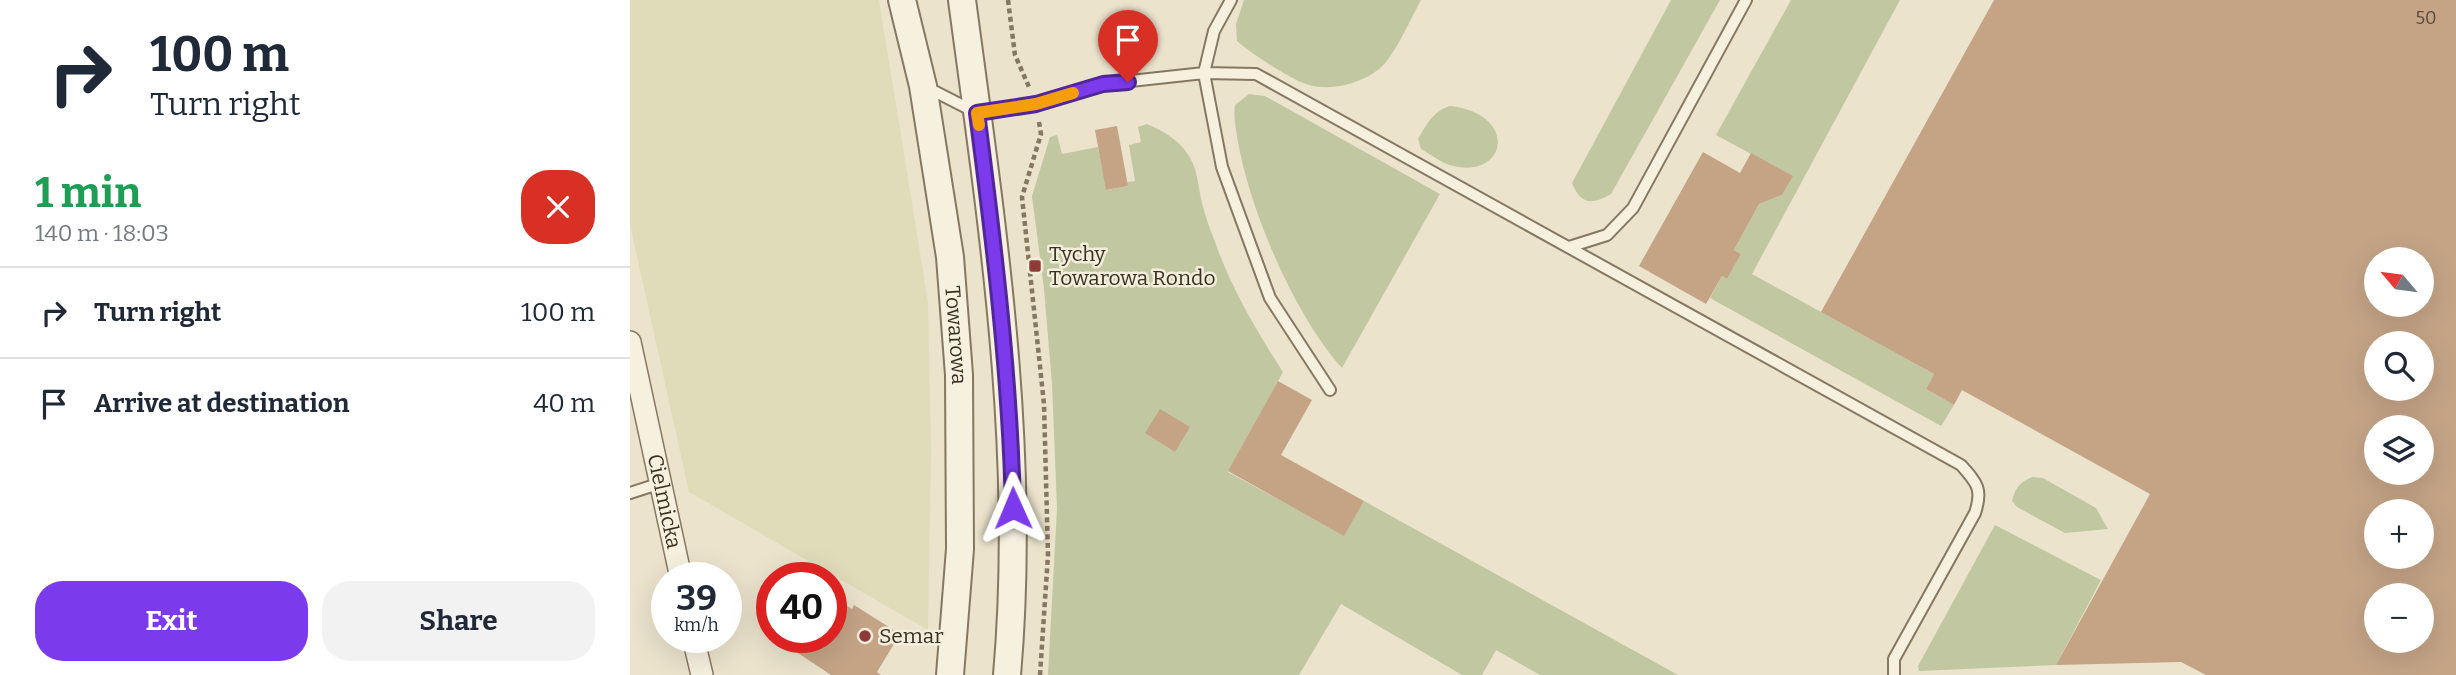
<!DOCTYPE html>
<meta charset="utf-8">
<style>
:root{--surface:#fff;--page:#f2f2f3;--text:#1f2937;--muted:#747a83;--line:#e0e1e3;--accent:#7c3aed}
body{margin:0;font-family:Bitter,serif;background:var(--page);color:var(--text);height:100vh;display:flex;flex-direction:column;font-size:26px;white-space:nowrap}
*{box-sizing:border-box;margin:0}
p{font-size:23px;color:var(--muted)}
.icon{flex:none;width:38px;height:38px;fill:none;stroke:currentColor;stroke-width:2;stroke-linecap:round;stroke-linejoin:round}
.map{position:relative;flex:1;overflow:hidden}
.panel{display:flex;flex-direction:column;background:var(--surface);width:630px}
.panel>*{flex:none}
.hud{background:#fff;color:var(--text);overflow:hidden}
.needle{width:46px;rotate:299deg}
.buttons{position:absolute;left:1734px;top:247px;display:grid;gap:14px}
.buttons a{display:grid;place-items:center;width:70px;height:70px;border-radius:50%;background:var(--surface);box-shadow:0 7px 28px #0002;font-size:35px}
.speed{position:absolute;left:21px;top:562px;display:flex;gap:14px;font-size:35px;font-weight:700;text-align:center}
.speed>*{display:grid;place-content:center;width:91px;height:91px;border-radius:50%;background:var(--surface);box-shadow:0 7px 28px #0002;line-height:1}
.speed small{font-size:18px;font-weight:400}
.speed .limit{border:10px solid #d22;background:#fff;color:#111}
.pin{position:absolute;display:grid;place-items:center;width:60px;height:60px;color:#fff;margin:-72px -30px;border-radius:50% 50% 50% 0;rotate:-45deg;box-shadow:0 0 7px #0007}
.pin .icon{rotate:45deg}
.me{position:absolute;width:77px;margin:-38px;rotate:359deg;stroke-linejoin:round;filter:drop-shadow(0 0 5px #0008)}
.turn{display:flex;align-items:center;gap:24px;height:147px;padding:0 35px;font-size:32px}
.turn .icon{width:91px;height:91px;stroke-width:2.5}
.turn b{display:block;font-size:49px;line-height:60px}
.round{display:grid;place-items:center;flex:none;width:74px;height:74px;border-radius:28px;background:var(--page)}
.summary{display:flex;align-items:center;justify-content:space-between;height:119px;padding:0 35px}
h1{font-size:42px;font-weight:700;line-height:52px;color:#1e9e55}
.primary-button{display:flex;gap:14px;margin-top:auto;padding:14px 35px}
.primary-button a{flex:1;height:80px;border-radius:28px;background:var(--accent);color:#fff;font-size:28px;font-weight:700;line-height:80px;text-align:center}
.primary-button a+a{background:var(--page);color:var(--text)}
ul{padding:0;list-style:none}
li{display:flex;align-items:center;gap:21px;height:91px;padding:0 35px;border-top:2px solid var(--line)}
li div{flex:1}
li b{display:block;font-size:26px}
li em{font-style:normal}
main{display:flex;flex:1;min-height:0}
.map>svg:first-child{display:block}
</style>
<main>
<section class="panel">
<div class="hud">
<div class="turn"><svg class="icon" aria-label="right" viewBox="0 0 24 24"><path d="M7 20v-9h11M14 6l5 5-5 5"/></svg><div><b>100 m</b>Turn right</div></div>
</div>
<div class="summary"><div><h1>1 min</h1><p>140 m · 18:03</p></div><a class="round" style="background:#d93025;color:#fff"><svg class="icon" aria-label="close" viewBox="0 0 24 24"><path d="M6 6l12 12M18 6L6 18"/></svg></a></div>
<ul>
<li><svg class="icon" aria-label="right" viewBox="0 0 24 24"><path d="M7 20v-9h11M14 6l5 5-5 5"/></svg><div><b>Turn right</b></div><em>100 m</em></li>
<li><svg class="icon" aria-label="arrive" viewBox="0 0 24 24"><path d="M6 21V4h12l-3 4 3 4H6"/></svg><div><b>Arrive at destination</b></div><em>40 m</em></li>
</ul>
<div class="primary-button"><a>Exit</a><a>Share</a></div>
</section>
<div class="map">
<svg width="1826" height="675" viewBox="0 0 1826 675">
<rect width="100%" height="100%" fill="#ebe3cc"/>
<path fill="#e0dcba" d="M 0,0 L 249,0 L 298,302 L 301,450 L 298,630 L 59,492 L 0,225 Z"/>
<path fill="#c1c8a1" d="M 614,0 L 791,0 C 780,20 770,44 756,62 C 740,82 700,93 676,84 C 660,79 619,52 607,41 L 606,24 Z
M 1041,0 L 1090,0 L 981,194 C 962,205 951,205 942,183 Z
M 1161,0 L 1270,0 L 1122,274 L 1304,374 L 1296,389 L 1324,405 L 1311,426 L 1080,298 L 1092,276 L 1097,279 L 1111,254 L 1104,250 L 1129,204 L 1152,195 L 1162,176 L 1086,135 Z
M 619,94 L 635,96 L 810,194 L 712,368 C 665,316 620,211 608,142 C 606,129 603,117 605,105 Z
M 820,106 C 891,114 876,182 820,165 C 810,162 800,154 791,149 L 788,139 C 797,124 803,111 820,106 Z
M 517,124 C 534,131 549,140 559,156 C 568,170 568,187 572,203 C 575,215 579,227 584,239 C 600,286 626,330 653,372 L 598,472 L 714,535 L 734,501 L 1048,675 L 910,675 L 866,650 L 852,675 L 832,675 L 711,604 L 669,675 L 418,675 L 427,508 L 422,384 L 414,289 L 402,196 L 420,137 L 427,135 L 432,154 L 468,147 L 477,190 L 498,186 L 497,182 L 505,181 L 499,145 L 511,142 L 508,127 Z
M 1402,477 L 1413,478 L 1466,508 L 1478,529 L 1435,533 L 1387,507 L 1382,501 C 1385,488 1390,482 1402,477 Z
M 1365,525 L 1471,580 L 1426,665 L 1289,671 L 1288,666 Z"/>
<path fill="#c5a486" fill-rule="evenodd" d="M 1364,0 L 1826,0 L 1826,675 L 1576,675 L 1551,662 L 1426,665 L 1520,494 L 1332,390 L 1324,405 L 1296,389 L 1304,374 L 1191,312 ZM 1746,259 L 1792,259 L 1792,304 L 1746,304 ZM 1746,343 L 1792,343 L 1792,388 L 1746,388 ZM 1746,427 L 1792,427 L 1792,472 L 1746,472 ZM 1746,511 L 1792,511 L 1792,556 L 1746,556 ZM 1746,595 L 1792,595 L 1792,640 L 1746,640 Z
M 487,126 L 498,186 L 476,190 L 465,130 Z
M 1073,152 L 1110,173 L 1121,153 L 1163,176 L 1152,195 L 1129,204 L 1104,250 L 1111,254 L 1097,279 L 1092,276 L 1076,304 L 1009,266 Z
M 648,381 L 682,400 L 651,455 L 734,501 L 714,536 L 598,471 Z
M 530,409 L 560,427 L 545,452 L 515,433 Z
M 201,596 L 222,609 L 224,605 L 270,634 L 247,672 L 251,675 L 201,675 L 165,651 L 171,641 L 166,637 L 201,637 Z"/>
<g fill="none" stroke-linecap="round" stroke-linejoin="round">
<g stroke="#867761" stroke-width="14">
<path id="service" d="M 296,87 L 347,113 L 406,104 L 473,84 L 574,73 L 584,31 L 601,0
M 939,247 L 977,235 L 1003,208 L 1116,0
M 700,390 L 640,298 L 592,167 L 574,73 L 626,74 L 1331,465 C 1347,483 1353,489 1345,513 L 1264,659 L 1264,675
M 0,493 L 31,483"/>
</g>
<g stroke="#867761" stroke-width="24">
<g id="minor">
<path id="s1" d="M 0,342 L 51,578"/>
<path d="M 63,637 L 72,675"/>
</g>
</g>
<g stroke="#867761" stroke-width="30">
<g id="tertiary">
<path id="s2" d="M 272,0 L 293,86 L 320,257 L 329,375 L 330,549 L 320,675"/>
<path d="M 332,0 C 362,224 397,449 377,675"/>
</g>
</g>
<path stroke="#867761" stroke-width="4.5" stroke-dasharray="5 3.5" stroke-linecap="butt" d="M 378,0 L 385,55 L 399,87
M 409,122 L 411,134 L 392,197 L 414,404 L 418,555 L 410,675"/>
<use href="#service" stroke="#f6f0df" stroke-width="10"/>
<use href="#minor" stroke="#f6f0df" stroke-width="21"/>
<use href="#tertiary" stroke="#f6f0df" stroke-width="26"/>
</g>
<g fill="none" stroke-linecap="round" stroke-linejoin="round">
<g stroke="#51269a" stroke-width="18">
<path id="route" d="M 383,508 C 380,375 364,244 347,113 L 406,104 L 473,84 L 498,82"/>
</g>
<use href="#route" stroke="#7c3aed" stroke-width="12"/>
<path stroke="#f59e0b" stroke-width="12" d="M 349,125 L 347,113 L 406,104 L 443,93"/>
</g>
<g fill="#8f3c38" stroke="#f3eddb" stroke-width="2.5">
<rect x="398" y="259" width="14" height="14" rx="3.5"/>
<circle cx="235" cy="636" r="7"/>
</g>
<g text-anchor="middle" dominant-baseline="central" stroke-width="5" stroke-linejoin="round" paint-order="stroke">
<g font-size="18" fill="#5c4c3c">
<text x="1796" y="18">50</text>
</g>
<g font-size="21" fill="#392f23" stroke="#f3eddb" text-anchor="start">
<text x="419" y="254">Tychy<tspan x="419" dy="24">Towarowa Rondo</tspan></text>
<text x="249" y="636">Semar</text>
</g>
<g font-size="21" fill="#392f23" stroke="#f3eddb">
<text stroke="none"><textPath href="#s2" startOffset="340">Towarowa</textPath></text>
<text stroke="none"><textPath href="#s1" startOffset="163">Cielmicka</textPath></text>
</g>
</g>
</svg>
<div class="buttons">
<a><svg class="needle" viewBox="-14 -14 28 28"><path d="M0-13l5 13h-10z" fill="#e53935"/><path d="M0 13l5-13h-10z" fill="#747a83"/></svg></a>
<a><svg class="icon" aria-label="search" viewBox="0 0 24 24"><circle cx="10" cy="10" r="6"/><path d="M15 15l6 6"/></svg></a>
<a><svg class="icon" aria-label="layers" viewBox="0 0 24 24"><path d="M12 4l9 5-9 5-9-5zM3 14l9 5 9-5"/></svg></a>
<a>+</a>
<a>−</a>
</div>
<div class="speed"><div>39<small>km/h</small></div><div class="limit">40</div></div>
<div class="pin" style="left:498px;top:82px;background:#d93025"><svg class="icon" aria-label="arrive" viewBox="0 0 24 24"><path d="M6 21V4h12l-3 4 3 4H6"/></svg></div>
<svg class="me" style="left:383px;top:508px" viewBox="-20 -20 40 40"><path d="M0-17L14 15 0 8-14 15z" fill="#7c3aed" stroke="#fff" stroke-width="4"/></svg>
</div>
</main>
